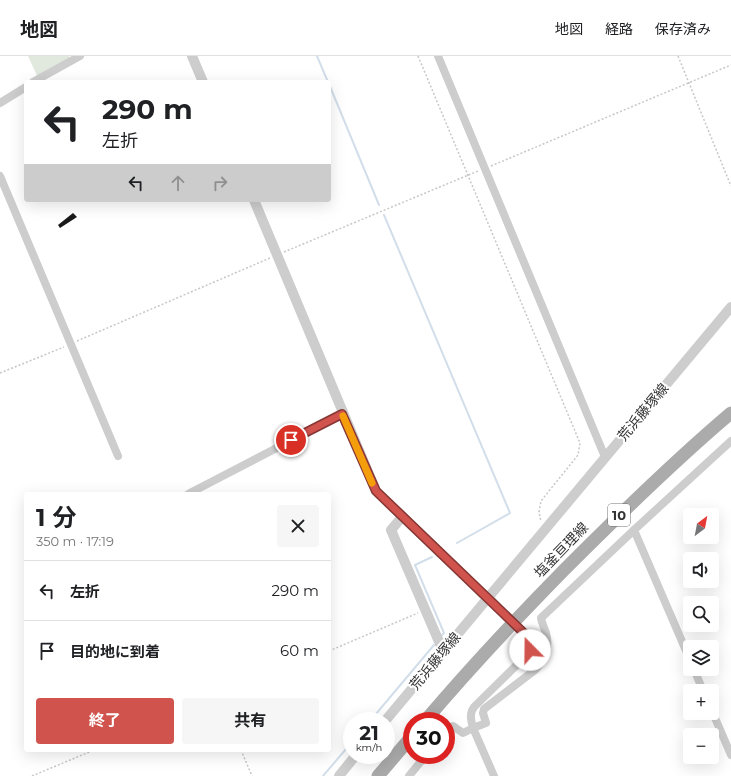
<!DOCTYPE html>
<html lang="ja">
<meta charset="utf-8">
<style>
:root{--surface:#fff;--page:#f6f6f6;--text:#202124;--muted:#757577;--line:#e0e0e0;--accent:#d0534e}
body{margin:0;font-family:Montserrat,"Noto Sans JP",sans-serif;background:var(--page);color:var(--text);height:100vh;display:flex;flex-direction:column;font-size:15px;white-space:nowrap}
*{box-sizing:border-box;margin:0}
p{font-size:13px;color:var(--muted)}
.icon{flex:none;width:22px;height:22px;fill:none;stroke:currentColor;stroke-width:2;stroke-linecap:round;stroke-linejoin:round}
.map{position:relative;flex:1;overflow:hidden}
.sheet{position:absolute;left:24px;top:436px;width:307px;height:260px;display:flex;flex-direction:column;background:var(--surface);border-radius:4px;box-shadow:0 4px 16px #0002}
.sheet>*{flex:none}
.banner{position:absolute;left:24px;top:24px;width:307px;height:122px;border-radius:4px;box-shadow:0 4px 16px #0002;background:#fff;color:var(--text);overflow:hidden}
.needle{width:26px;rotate:32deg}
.fabs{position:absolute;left:683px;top:452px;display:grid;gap:8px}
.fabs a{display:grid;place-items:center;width:36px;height:36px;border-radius:4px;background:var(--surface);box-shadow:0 4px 16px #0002;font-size:20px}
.speed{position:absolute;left:343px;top:656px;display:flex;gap:8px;font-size:20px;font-weight:700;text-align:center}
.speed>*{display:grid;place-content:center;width:52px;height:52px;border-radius:50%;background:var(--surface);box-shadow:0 4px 16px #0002;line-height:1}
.speed small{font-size:10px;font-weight:400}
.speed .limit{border:6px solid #d22;background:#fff;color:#111}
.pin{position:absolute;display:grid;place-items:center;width:34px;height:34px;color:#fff;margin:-17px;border:2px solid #fff;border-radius:50%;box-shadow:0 1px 4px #0007}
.me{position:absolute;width:44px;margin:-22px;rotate:338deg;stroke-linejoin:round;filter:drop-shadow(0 0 3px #0008)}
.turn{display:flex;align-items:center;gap:14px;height:84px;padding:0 12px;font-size:18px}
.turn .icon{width:52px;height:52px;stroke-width:2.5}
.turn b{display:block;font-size:28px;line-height:34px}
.lanes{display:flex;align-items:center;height:38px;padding:0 12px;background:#0003;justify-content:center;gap:20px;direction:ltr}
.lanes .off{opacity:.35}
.round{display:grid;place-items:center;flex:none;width:42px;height:42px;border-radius:4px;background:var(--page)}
.overview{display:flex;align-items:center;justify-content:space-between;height:68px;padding:0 12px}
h1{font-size:24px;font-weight:700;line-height:30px}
.action{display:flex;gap:8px;margin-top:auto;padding:8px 12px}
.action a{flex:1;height:46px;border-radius:4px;background:var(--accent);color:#fff;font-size:16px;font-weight:700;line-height:46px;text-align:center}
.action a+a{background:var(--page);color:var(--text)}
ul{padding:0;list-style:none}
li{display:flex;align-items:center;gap:12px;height:60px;padding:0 12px;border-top:1px solid var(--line)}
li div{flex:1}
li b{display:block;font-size:15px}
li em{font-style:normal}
header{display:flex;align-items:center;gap:24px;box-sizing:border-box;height:56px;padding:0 20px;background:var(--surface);border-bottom:1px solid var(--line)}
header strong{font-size:19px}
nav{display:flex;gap:22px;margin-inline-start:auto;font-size:14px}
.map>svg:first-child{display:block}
</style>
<header>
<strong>地図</strong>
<nav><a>地図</a><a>経路</a><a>保存済み</a></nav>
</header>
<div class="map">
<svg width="731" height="720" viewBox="0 0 731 720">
<rect width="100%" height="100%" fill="#fff"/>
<path fill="#e1e8dd" d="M 28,0 L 69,0 L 72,5 L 39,24 Z"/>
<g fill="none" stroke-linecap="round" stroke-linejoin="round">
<path stroke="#d2deea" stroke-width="2" d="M 317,0 L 328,26
M 329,28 L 379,149
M 384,159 L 510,457 L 457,487
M 432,501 L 415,509 L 444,577 L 441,580
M 370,665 L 434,589
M 323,720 L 352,686"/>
</g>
<path fill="#1a1a1a" d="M 73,157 L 77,161 L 60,172 L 58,169 Z"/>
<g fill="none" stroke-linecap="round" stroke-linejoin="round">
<path stroke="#c7c7c7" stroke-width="1.5" stroke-dasharray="2 2" stroke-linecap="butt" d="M 418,0 L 580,387 L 578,399 L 541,445 L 539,456 L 541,466
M 678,0 L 731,130
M 491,110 L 731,9
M 284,196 L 478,115
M 77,285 L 270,202
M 0,317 L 64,291
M 329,595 L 418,557
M 241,694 L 252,720
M 32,720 L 94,694"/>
<path stroke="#cdcdcd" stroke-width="8" d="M 438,0 L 605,401
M 33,26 L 80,0
M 0,47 L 26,31
M 0,120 L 118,400
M 188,438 L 342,358
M 634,474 L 690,604
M 694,613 L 703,635
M 712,655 L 731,699
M 446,675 L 453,670 L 463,677 L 473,672 C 471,664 469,658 474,651 L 528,598 C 536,585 522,575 513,567
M 409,720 L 426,699
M 494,720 L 473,672 L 486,667 L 483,657 L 484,653 L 535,614 C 545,603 550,592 546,577 C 544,571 542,568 541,562 L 634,474 L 731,385"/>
<path stroke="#cdcdcd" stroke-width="10" d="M 192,0 L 203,26
M 254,144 L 376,435 L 482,537
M 402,461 L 391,474 L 443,595
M 491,545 L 513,567
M 385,665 L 731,251
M 339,720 L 356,699"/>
<path stroke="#ababab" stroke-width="13" d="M 425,665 C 469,613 516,563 564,514 C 618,460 673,406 731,357
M 378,720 L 412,680"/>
<path stroke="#cdcdcd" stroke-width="10" d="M 482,537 L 491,545"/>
</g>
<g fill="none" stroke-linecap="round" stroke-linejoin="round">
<g stroke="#873633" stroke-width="10">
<path id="route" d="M 291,384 L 342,358 L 376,435 L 527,580 L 530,586 L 530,594"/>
</g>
<use href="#route" stroke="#d0534e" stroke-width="7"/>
<path stroke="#f59e0b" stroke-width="7" d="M 343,360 L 372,427"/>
</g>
<g text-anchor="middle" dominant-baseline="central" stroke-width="4" stroke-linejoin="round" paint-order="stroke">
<rect fill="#fff" stroke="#707070" stroke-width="1" x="608" y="448" width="22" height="22" rx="3"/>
<g font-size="13" font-weight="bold" fill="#333">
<text x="619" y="459">10</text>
</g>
<g font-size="14" fill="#333" stroke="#fff">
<text transform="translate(643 356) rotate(-50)">荒浜藤塚線</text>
<text transform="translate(561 494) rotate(-46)">塩釜亘理線</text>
<text transform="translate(435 605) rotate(-50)">荒浜藤塚線</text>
</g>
</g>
</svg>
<div class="fabs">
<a><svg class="needle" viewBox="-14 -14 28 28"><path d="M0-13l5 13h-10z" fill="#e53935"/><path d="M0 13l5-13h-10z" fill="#757577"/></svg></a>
<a><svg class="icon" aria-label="sound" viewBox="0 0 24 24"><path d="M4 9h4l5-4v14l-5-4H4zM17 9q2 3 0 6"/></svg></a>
<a><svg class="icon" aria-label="search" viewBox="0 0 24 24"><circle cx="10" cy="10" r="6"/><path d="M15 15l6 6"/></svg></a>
<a><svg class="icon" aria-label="layers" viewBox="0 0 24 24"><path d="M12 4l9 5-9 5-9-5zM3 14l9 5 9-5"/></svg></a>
<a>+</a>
<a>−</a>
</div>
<div class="speed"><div>21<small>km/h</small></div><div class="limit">30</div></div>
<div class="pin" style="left:291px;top:384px;background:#d93025"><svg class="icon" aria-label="arrive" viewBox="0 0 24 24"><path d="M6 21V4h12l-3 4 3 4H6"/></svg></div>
<svg class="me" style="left:530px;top:594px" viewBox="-20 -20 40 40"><circle r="19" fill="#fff"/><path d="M0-13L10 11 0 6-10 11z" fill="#d0534e"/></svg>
<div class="banner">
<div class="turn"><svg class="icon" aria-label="left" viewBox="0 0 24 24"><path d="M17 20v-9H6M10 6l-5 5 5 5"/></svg><div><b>290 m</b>左折</div></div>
<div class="lanes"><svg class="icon" aria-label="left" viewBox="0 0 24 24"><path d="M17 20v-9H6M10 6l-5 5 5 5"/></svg><svg class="icon off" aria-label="ahead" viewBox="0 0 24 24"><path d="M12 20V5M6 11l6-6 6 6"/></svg><svg class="icon off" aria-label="right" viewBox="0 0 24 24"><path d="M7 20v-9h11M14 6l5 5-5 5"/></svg></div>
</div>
<section class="sheet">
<div class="overview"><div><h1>1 分</h1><p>350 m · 17:19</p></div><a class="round"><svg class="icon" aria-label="close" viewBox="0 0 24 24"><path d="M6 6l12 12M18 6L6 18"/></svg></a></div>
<ul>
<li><svg class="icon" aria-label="left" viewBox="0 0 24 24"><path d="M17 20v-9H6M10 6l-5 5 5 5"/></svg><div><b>左折</b></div><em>290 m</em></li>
<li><svg class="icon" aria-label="arrive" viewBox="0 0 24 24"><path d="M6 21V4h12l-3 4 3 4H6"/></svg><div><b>目的地に到着</b></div><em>60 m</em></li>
</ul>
<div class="action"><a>終了</a><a>共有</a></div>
</section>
</div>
